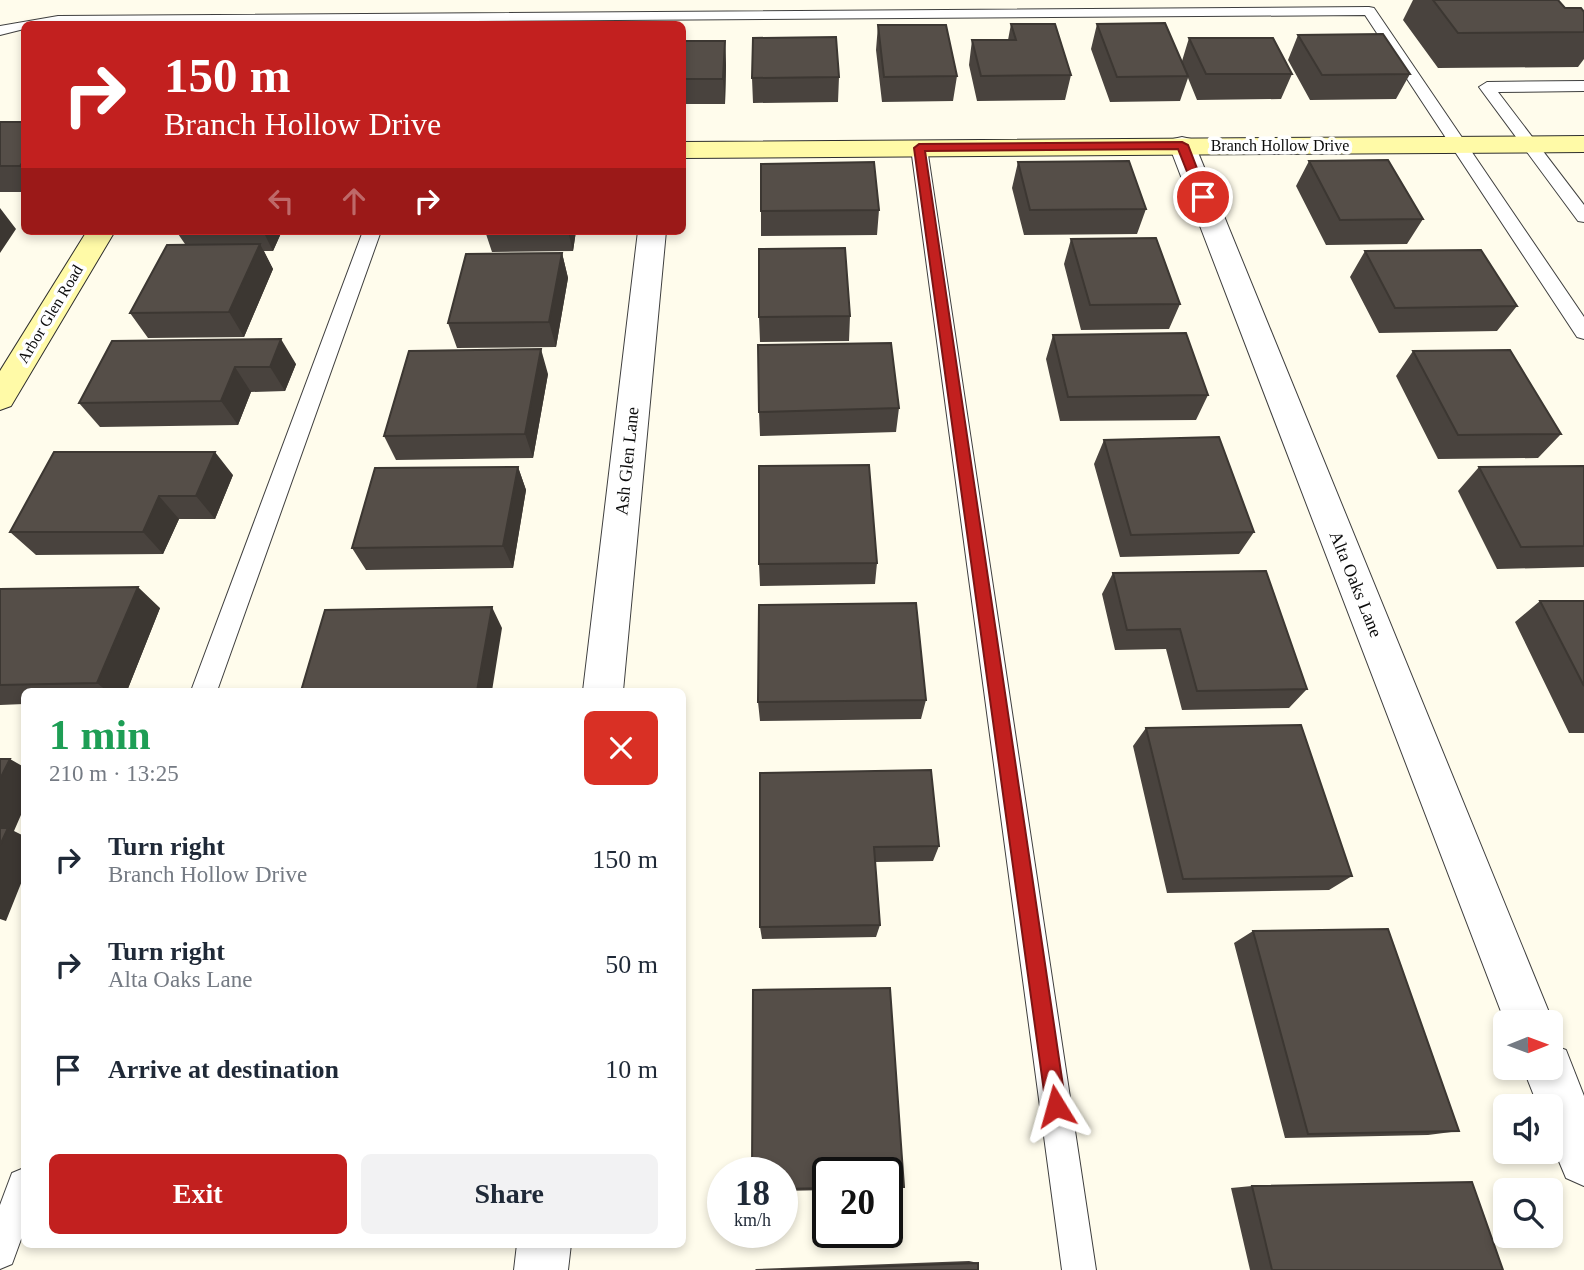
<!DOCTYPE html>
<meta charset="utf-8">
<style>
:root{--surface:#fff;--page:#f2f2f3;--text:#1f2937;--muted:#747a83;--accent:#c2201f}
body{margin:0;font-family:"Times New Roman",serif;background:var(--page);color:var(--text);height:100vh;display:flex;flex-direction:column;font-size:26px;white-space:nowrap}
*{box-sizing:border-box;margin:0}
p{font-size:23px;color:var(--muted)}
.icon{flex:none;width:38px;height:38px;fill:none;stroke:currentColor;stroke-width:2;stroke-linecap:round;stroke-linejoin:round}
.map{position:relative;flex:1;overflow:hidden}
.side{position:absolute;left:21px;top:688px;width:665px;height:560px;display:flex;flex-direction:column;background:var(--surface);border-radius:10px;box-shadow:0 4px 10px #0003}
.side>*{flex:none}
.hud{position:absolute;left:21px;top:21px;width:665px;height:214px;border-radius:10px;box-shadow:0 4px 10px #0003;background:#c2201f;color:#fff;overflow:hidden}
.needle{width:46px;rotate:89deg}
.buttons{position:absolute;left:1493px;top:1010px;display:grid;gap:14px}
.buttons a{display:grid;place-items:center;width:70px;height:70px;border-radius:10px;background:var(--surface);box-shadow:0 4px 10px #0003;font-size:35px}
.speed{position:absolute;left:707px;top:1157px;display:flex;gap:14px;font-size:35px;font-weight:700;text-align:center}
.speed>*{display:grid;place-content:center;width:91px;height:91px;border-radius:50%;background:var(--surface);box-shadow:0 4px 10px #0003;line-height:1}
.speed small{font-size:18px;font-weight:400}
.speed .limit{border:4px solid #111;border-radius:10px;background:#fff;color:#111}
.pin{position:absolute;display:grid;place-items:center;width:60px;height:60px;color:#fff;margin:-30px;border:4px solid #fff;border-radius:50%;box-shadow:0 2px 7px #0007}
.me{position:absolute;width:77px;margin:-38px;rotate:352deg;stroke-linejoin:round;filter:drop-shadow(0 0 5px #0008)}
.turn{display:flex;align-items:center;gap:24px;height:147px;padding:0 28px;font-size:32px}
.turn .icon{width:91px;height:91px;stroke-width:2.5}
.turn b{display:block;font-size:49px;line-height:60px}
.lanes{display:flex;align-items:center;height:66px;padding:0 28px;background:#0003;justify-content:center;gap:35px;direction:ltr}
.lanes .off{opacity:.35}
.round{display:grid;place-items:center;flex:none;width:74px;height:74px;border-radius:10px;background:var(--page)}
.overview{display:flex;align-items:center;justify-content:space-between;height:119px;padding:0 28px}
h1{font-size:42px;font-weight:700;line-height:52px;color:#1e9e55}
.button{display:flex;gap:14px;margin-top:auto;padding:14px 28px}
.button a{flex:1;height:80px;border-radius:10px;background:var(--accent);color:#fff;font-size:28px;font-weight:700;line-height:80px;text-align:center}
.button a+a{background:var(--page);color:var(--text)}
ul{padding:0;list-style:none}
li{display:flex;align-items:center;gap:21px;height:105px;padding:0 28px}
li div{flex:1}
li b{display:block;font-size:26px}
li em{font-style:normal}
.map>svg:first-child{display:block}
</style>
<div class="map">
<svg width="1584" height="1270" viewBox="0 0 1584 1270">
<rect width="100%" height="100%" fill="#fffcec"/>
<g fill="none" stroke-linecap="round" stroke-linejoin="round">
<g stroke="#3f3f3f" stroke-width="2">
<path id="lane" d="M 1369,7 L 1374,8 L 1584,317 L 1584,339 L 1577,337 L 1365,15 L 24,24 L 24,29 L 0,35 L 0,26 L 58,16 Z
M 1584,81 L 1584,91 L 1498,92 L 1584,205 L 1584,222 L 1578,221 L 1479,87 L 1487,82 Z
M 919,143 L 927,148 L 1096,1270 L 1062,1270 L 911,148 Z
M 363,231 L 381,231 L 217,691 L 191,691 Z
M 24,1168 L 24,1231 L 12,1264 L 0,1269 L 0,1205 L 12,1173 Z"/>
</g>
<g stroke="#3f3f3f" stroke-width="2">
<path id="street" d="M 1182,137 L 1191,139 L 1195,145 L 1553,1022 L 1550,1028 L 1550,1022 L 1505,1022 L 1169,145 L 1173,139 Z
M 638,231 L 666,231 L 623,691 L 583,691 Z
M 1550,1044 L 1566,1050 L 1584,1096 L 1584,1186 L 1566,1178 L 1550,1140 L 1550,1106 L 1538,1106 L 1523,1068 L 1550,1068 Z
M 517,1244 L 571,1244 L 568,1270 L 514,1270 Z"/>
</g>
<g stroke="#2e2e2e" stroke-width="2">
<path id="secondary" d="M 1584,136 L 1584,152 L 682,158 L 682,142 Z
M 87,231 L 115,231 L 11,406 L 0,410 L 0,371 Z"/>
</g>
<use href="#lane" fill="#fff" fill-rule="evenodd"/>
<use href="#street" fill="#fff" fill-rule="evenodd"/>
<use href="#secondary" fill="#fffaa7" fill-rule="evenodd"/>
</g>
<path fill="#49433e" d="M 1413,0 L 1558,0 L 1565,8 L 1584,12 L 1584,59 L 1578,67 L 1438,68 L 1403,20 Z
M 1011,24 L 1071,75 L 1065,100 L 977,101 L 969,65 L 972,40 L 1008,40 Z
M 1097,24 L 1182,61 L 1189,38 L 1292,74 L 1281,99 L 1197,100 L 1188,78 L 1180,101 L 1110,102 L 1091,49 Z
M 878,25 L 957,76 L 953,101 L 882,102 L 876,50 Z
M 1298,35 L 1410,74 L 1396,99 L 1310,100 L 1288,60 Z
M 682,41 L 725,41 L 726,66 L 725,104 L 682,104 Z
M 839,77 L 838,102 L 753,103 L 752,78 Z
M 0,122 L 24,122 L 24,192 L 0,192 Z
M 1309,161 L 1423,219 L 1407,244 L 1326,245 L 1296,186 Z
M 1018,162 L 1146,209 L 1137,234 L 1024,235 L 1012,188 Z
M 879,210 L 877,235 L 761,236 L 761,211 Z
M 176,231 L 282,231 L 273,251 L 264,251 L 273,269 L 244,337 L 148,338 L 130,313 L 185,244 Z
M 485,231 L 576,231 L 573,251 L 492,252 Z
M 1071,239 L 1180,304 L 1169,329 L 1081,330 L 1064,264 Z
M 1365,251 L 1517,306 L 1497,331 L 1379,333 L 1350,277 Z
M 562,253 L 568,278 L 556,347 L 457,348 L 448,323 Z
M 850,316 L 849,341 L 760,342 L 759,317 Z
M 1053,335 L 1208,395 L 1196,420 L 1060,421 L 1046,359 Z
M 112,341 L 296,364 L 285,391 L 251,392 L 238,425 L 100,427 L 79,403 Z
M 1413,351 L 1561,434 L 1538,458 L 1438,459 L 1396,376 Z
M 548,374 L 533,458 L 396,460 L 384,436 Z
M 899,408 L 896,432 L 760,436 L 759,412 Z
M 1104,440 L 1254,532 L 1239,554 L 1120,557 L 1094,464 Z
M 1584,466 L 1584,567 L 1497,569 L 1458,491 L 1479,467 Z
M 518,467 L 526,490 L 513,568 L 366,570 L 352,548 Z
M 233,475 L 215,519 L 179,519 L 163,554 L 36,555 L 10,532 Z
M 877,563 L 875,584 L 760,586 L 759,564 Z
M 1113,573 L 1307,689 L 1289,708 L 1182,710 L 1166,649 L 1115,650 L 1102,594 Z
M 0,589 L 160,608 L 127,691 L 24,691 L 24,704 L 0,705 Z
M 1540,601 L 1584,601 L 1584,733 L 1569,733 L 1515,622 Z
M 926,700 L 921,719 L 760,721 L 758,702 Z
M 1146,728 L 1352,876 L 1329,890 L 1167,893 L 1133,746 Z
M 760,773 L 939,846 L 933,861 L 875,862 L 880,925 L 876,937 L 762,939 L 760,927 Z
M 1253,931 L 1459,1131 L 1428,1135 L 1285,1138 L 1234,943 Z
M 890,988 L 904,1187 L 898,1189 L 887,1189 L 887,1172 L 828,1172 L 828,1190 L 782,1191 L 782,1172 L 752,1172 L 753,990 Z
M 1252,1186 L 1503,1270 L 1250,1270 L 1231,1188 Z
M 969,1261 L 978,1263 L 978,1270 L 755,1270 L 756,1269 Z"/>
<path fill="#3c3732" d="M 725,41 L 726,66 L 725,104 L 723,79 Z
M 24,160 L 24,172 L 20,166 Z
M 0,208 L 16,229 L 0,253 Z
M 263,231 L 282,231 L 273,251 Z
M 568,231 L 576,231 L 573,251 Z
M 260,244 L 273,269 L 244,337 L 229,312 Z
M 562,253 L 568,278 L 556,347 L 549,322 Z
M 281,339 L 296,364 L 285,391 L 270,367 Z
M 541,349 L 548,374 L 533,458 L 525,434 Z
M 235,367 L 251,392 L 238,425 L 221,401 Z
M 215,452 L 233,475 L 215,519 L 196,496 Z
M 518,467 L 526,490 L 513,568 L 503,546 Z
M 159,496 L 179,519 L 163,554 L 143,532 Z
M 138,587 L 160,608 L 127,691 L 107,691 L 97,683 Z
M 492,607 L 502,628 L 492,691 L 477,691 Z
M 10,759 L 24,767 L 24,808 L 14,831 L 24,836 L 24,876 L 6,921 L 0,919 L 0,779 Z"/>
<path fill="#554e48" stroke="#3c3732" stroke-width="2" d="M 1433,0 L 1558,0 L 1565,8 L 1581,8 L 1584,12 L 1584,32 L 1458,33 Z
M 1165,23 L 1188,76 L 1117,77 L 1097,24 Z
M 1011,24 L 1055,24 L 1071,75 L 981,76 L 972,40 L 1016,40 Z
M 878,25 L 946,25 L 957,76 L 884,77 Z
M 1383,34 L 1410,74 L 1322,75 L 1298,35 Z
M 836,37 L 839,77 L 752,78 L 753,38 Z
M 1189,38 L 1273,38 L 1292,74 L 1206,74 Z
M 682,41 L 725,41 L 723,79 L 682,79 Z
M 0,122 L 24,122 L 24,160 L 20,166 L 0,166 Z
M 1388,160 L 1423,219 L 1340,220 L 1309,161 Z
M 1129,161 L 1146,209 L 1030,210 L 1018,162 Z
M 874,162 L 879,210 L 761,211 L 761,164 Z
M 1156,238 L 1180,304 L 1090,305 L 1071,239 Z
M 260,244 L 229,312 L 130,313 L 167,245 Z
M 845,248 L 850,316 L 759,317 L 759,249 Z
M 1481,250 L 1517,306 L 1395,308 L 1365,251 Z
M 562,253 L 549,322 L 448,323 L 466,254 Z
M 1186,333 L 1208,395 L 1068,397 L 1053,335 Z
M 281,339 L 270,367 L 235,367 L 221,401 L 79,403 L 112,341 Z
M 891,343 L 899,408 L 759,412 L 758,345 Z
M 541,349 L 525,434 L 384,436 L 409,351 Z
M 1510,350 L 1561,434 L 1458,435 L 1413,351 Z
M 1219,437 L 1254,532 L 1131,535 L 1104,440 Z
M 54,452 L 215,452 L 196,496 L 159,496 L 143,532 L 10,532 Z
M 869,465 L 877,563 L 759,564 L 759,466 Z
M 1584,466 L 1584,546 L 1521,547 L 1479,467 Z
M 518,467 L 503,546 L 352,548 L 375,468 Z
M 1266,571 L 1307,689 L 1197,691 L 1180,629 L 1127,630 L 1113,573 Z
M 138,587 L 97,683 L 0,685 L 0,589 Z
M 1540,601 L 1584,601 L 1584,686 Z
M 916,603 L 926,700 L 758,702 L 759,605 Z
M 492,607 L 477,691 L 301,691 L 325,610 Z
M 1301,725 L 1352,876 L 1183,879 L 1146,728 Z
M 0,759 L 10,759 L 0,779 Z
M 931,770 L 939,846 L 874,847 L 880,925 L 760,927 L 760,773 Z
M 0,828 L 8,828 L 0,845 Z
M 1388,929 L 1459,1131 L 1308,1134 L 1253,931 Z
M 890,988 L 904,1187 L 887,1187 L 887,1172 L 828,1172 L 828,1188 L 782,1189 L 782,1172 L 752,1172 L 753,990 Z
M 1472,1182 L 1503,1270 L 1272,1270 L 1252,1186 Z
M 978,1263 L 978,1270 L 781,1270 Z"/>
<path fill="#c2201f" stroke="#7e1514" stroke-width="2" d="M 1182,142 L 1188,145 L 1208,197 L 1207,199 L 1197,197 L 1178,149 L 925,151 L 1066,1106 L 1063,1113 L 1056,1116 L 1049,1113 L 1046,1106 L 914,148 L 919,144 Z"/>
<g text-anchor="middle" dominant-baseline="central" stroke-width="7" stroke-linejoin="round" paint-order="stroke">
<g font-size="16" fill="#0c0c0c" stroke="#fff">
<text x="1280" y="145">Branch Hollow Drive</text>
<text transform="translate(50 314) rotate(-59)">Arbor Glen Road</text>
</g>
<g font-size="18" fill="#0c0c0c" stroke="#fff">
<text transform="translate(627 461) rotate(-84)">Ash Glen Lane</text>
<text transform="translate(1356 584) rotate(68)">Alta Oaks Lane</text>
</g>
</g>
</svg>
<div class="buttons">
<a><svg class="needle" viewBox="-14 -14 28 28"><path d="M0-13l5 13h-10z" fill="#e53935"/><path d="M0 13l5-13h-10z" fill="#747a83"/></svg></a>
<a><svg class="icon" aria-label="sound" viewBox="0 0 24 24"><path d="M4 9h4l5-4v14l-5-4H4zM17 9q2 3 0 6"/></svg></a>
<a><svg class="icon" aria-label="search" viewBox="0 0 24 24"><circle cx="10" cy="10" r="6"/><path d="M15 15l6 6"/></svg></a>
</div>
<div class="speed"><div>18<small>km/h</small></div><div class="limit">20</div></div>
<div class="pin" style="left:1203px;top:197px;background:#d93025"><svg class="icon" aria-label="arrive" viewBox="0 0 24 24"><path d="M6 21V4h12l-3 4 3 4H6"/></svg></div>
<svg class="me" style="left:1056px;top:1106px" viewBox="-20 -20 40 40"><path d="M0-17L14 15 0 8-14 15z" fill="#c2201f" stroke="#fff" stroke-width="4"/></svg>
<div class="hud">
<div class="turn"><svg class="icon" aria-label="right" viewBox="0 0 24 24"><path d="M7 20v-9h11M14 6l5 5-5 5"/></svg><div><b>150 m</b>Branch Hollow Drive</div></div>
<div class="lanes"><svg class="icon off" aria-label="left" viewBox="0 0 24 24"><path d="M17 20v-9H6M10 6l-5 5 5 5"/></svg><svg class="icon off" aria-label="ahead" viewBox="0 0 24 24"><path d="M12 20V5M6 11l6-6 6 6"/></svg><svg class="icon" aria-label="right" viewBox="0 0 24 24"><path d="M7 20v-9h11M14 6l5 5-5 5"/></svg></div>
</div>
<section class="side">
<div class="overview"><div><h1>1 min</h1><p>210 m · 13:25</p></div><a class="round" style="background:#d93025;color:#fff"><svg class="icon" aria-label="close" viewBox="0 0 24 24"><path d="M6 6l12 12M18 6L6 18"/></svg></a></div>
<ul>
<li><svg class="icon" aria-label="right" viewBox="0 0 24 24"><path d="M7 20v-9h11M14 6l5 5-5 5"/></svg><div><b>Turn right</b><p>Branch Hollow Drive</p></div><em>150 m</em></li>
<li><svg class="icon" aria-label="right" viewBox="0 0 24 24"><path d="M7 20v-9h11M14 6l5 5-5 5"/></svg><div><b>Turn right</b><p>Alta Oaks Lane</p></div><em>50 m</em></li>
<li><svg class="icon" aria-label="arrive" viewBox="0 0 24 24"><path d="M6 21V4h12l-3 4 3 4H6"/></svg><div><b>Arrive at destination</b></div><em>10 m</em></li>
</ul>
<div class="button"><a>Exit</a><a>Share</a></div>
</section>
</div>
